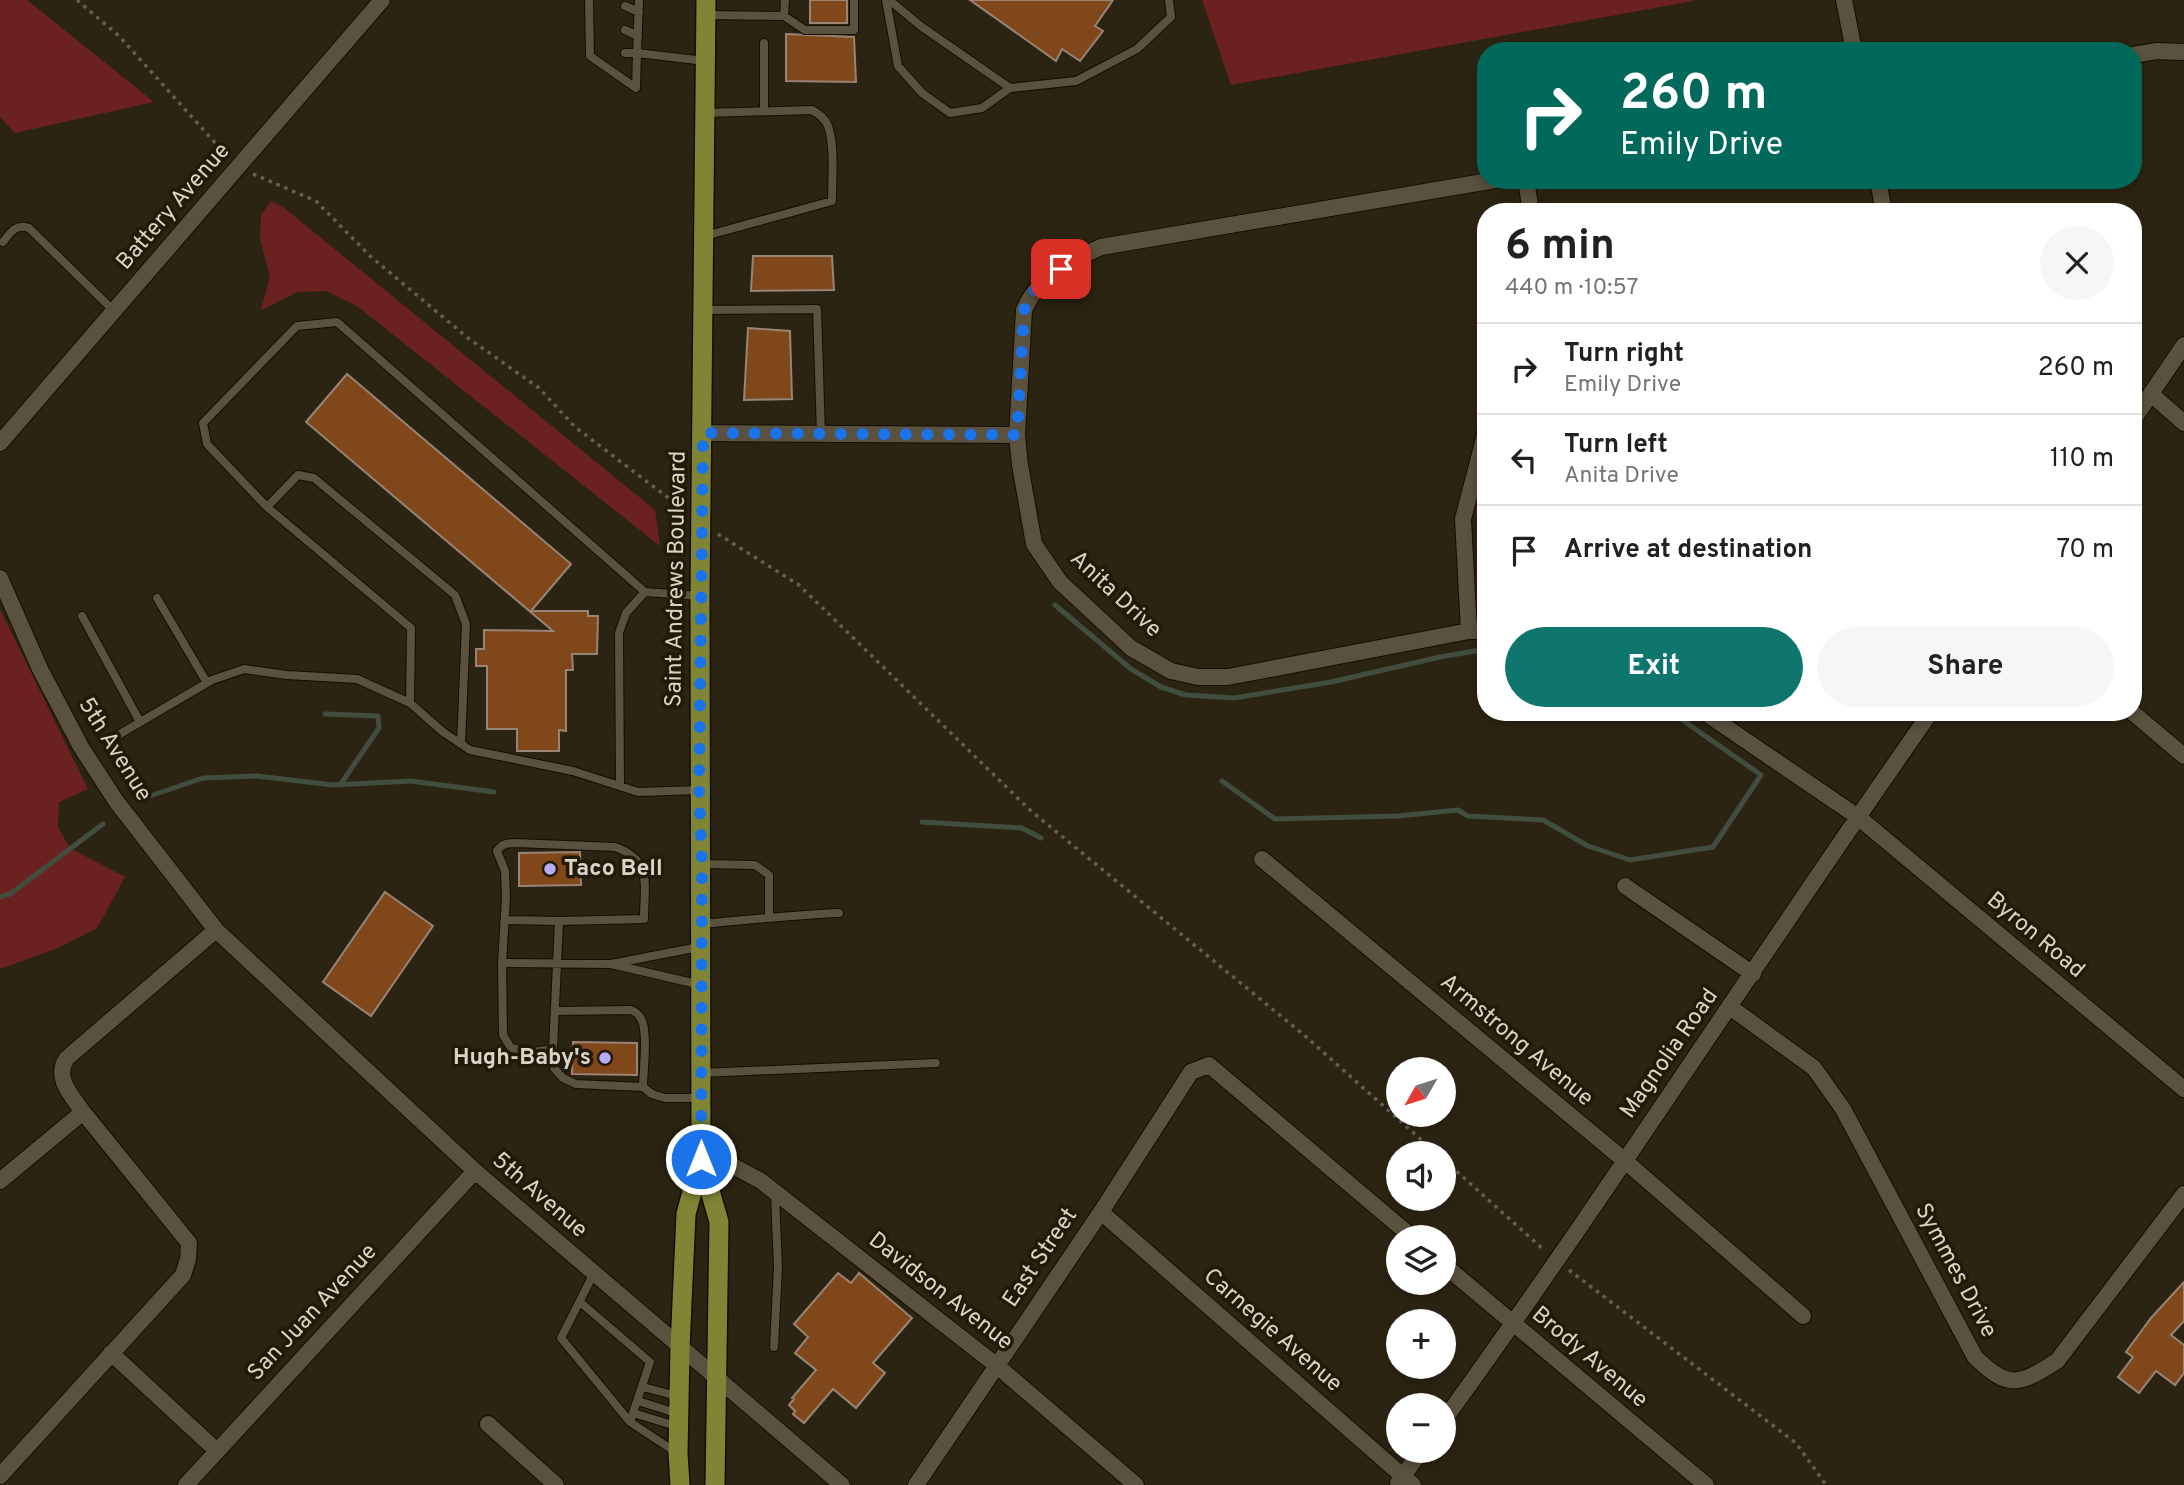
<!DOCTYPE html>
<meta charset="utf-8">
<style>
:root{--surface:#fff;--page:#f6f6f6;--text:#202124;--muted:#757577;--line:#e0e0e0;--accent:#0f766e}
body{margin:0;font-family:Overpass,sans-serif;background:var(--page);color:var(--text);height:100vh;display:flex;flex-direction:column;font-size:26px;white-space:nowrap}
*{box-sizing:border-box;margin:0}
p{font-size:23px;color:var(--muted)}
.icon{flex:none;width:38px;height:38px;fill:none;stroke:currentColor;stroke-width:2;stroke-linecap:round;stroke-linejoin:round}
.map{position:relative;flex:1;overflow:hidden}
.sheet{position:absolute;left:1477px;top:203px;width:665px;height:518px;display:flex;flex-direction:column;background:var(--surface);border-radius:28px;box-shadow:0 4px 10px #0003}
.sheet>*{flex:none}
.hud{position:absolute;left:1477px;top:42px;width:665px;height:147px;border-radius:28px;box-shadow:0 4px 10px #0003;background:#00695c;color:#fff;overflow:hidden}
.needle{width:46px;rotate:231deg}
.controls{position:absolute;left:1386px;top:1057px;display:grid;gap:14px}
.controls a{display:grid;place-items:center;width:70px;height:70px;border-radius:50%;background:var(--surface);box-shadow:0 4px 10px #0003;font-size:35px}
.pin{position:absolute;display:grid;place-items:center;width:60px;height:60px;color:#fff;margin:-30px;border-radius:14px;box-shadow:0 4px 10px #0006}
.me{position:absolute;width:77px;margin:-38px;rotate:0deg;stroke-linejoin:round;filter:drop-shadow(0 0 5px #0008)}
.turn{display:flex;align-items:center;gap:24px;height:147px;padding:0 28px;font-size:32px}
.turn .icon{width:91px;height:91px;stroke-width:2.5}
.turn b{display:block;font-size:49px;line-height:60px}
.round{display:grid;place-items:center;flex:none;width:74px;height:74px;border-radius:37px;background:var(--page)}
.overview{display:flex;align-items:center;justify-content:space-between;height:119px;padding:0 28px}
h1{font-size:42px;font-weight:700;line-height:52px}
.primary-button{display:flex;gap:14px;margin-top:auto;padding:14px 28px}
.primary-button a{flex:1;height:80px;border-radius:42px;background:var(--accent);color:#fff;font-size:28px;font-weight:700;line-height:80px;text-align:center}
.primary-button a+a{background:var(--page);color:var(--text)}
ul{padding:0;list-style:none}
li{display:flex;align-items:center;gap:21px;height:91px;padding:0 28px;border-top:2px solid var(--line)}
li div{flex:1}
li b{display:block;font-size:26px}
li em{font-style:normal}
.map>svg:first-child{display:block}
</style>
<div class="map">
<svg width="2184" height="1485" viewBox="0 0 2184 1485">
<rect width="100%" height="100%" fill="#2c2412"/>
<path fill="#6c2121" d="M 0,0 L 27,0 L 154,102 L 15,133 L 0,117 Z
M 1202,0 L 1692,0 L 1693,1 L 1231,85 Z
M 271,201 L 283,207 L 655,510 L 660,546 L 357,306 L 326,291 L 297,292 L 261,310 L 270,277 L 260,238 L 261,215 Z
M 0,609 L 88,789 L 59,802 L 58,827 L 70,848 L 125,877 L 97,928 L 55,949 L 0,969 Z"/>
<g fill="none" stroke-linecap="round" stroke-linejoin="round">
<path stroke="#414d3e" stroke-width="5" d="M 1055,605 L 1131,669 L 1161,687 L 1186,695 L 1234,698 L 1331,682 L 1440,657 L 1486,649
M 325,714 L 378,716 L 379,728 L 340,785
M 1222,781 L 1275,819 L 1398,816 L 1458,810 L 1468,816 L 1543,820 L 1588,846 L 1630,860 L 1713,847 L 1761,775 L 1671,712
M 141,799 L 203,778 L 257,776 L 333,785 L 411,781 L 494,792
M 922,822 L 1022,828 L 1041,838
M 0,897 L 10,894 L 103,824"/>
</g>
<path fill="#80471a" stroke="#988476" stroke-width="2" d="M 810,0 L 847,0 L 847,23 L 810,23 Z
M 970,0 L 1113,0 L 1095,26 L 1103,31 L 1080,61 L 1062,49 L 1056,61 Z
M 786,34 L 854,37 L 856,82 L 786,81 Z
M 753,256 L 832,256 L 834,290 L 751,291 Z
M 748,328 L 790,331 L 792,399 L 744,400 Z
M 347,374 L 571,564 L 531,611 L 588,611 L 588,616 L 598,616 L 597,654 L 572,654 L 573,670 L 566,670 L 566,731 L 559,730 L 559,751 L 517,751 L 517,729 L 487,729 L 487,666 L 476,666 L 476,649 L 484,649 L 484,630 L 553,631 L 306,422 Z
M 580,852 L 581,885 L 519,886 L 519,853 Z
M 385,892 L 433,926 L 371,1016 L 323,982 Z
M 573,1042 L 637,1043 L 637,1075 L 572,1074 Z
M 838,1273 L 851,1283 L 859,1273 L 912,1318 L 873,1363 L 885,1373 L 856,1408 L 833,1389 L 804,1423 L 793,1414 L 795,1411 L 789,1405 L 794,1399 L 792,1398 L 816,1370 L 795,1353 L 808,1337 L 794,1324 Z
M 2184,1282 L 2184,1321 L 2171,1335 L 2184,1345 L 2184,1373 L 2175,1385 L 2156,1371 L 2139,1393 L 2118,1377 L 2133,1357 L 2126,1352 L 2151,1318 Z"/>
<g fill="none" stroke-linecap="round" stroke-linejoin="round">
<g stroke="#140d00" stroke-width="10">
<path id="service" d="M 589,0 L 590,56 L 636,88 L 637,53 L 625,53
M 639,0 L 637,53 L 705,61
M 886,0 L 898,66 L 922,93 L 950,113 L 982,108 L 1010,88
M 889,0 L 922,27 L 1010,88 L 1076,81 L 1137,49 L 1171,17 L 1169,0
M 625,6 L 639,12
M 706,15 L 784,16 L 785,0
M 784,16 L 805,30 L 854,30 L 854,0
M 625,30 L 638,36
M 764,111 L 764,43
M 705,236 L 832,201 C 832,180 835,145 828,126 C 825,118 819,114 812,110 L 706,113
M 3,242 C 10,233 16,223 29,228 L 114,311
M 704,310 L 817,309 L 821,434
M 267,507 L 298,475 L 314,478 L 455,595 L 466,624 L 461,744
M 157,598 L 207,683
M 82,616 L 140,722
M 410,703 L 411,628 L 267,507 L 207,444 L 203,423 L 297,326 L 337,322 L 645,592 L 700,596
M 113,738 L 212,680 L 244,669 L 287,675 L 357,679 L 410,703 L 443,732 L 470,750 L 573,771 L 638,792 L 699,790
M 620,786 L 619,633 L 626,613 L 645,592
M 702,864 L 755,865 L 769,875 L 769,916
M 505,920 L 559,921
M 701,924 C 747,920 792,915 839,913
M 699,947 L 611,964 L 701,985
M 502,963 L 506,897 L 505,871 L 497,851 C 502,843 508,843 516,843 L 615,847 C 653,860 644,885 644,919 L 559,921 L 553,1049 L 532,1052 L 511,1048 L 503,1035 L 502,963 L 611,964
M 556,1011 L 631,1010 C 635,1012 638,1013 640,1017 C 649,1029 643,1071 643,1087
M 553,1049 L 554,1068 L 563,1078 L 576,1084 L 643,1087 L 652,1094 L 665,1098 L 701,1098
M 701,1073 L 936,1063
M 580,1302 L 650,1362 L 630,1422 L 561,1338 L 594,1273
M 774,1347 L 778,1268 L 775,1194
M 643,1387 L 677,1396
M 638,1401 L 679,1414
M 633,1413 L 676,1426
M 630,1422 L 677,1453"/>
</g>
<g stroke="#140d00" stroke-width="18">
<path id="minor" d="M 1844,0 L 1854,51
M 2133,55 L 2157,51 L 2184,52
M 1526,180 L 1531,212
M 1878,180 L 1884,212
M 2151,394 L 2184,423
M 2133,420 L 2184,345
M 703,433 L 1017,435
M 0,443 L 382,0
M 0,578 L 40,669 L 81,747 L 116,801 L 216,930 L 475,1171 L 842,1485
M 1469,631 L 1463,519 L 1486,431
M 1486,631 L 1469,631 L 1228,677 L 1198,677 L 1171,671 L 1131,648 L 1060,582 L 1034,544 L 1020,465 L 1017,435 L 1024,310 C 1038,277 1070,261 1101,247 L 1495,180
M 1704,712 L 1858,817 L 2184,1089
M 2132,712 L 2184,756
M 1262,859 L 1624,1160 L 1803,1316
M 1625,886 L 1753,974
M 1730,1007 L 1814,1068 L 1843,1109 L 1975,1357 C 2009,1390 2019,1385 2057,1361 L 2184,1194
M 701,1159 L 735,1167 L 761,1181 L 996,1365 L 1136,1485
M 0,1181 L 83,1112 C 72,1096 53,1077 67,1058 L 216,930
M 1101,1212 L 1413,1485
M 1444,1265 L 1706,1485
M 111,1353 L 217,1451
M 1444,1420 C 1612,1188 1766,946 1931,712
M 488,1424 L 556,1485
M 0,1476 L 183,1275 L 188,1259 L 189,1243 L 83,1112
M 1398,1483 L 1421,1451
M 186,1485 L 475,1171
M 916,1485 L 1101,1212 L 1191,1072 L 1209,1065 L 1412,1237"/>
</g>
<g stroke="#140d00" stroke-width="22">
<path id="primary" d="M 701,1159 L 719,1222 L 715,1485
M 680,1485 L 678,1453 L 680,1348 L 686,1214 L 701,1159 L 700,596 L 706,0"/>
</g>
<path stroke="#665f4f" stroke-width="3.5" stroke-dasharray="3.5 5" stroke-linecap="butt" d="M 77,0 L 119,36 L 227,156
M 253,174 L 316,201 L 370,256 L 468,338 L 539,388 L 575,427 L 683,509
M 718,534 L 799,585 L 1031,811 L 1304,1035 L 1436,1153
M 1444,1160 L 1544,1250
M 1569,1270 L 1796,1443 L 1826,1485"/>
<use href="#service" stroke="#5a513e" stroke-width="8"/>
<use href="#minor" stroke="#5a513e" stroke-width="16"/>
<use href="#primary" stroke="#7f8534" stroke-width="19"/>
</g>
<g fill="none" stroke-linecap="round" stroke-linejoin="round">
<path stroke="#1a73e8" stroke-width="12" stroke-dasharray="0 21.6" d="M 701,1159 L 702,864 L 699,790 L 703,433 L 1017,435 L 1024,310 L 1031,293 L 1061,269"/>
</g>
<g fill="#b8abf7" stroke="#221a09" stroke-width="2.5">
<circle cx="550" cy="869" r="7"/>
<circle cx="605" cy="1058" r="7"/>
</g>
<g text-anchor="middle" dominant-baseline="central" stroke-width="7" stroke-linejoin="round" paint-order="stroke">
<g font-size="23" fill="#d9d4c8" stroke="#221a09">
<text transform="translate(174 207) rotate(-49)">Battery Avenue</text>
<text transform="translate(677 579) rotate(-89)">Saint Andrews Boulevard</text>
<text transform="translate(1115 595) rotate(43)">Anita Drive</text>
<text transform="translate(114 750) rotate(58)">5th Avenue</text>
<text transform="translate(2035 936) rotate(40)">Byron Road</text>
<text transform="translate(1516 1041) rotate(40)">Armstrong Avenue</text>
<text transform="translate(1670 1054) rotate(-55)">Magnolia Road</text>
<text transform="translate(539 1196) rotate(41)">5th Avenue</text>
<text transform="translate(1041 1258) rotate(-56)">East Street</text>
<text transform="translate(1955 1271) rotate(62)">Symmes Drive</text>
<text transform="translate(940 1292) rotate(38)">Davidson Avenue</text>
<text transform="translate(313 1313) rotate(-47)">San Juan Avenue</text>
<text transform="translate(1272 1331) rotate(41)">Carnegie Avenue</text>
<text transform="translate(1589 1358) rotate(40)">Brody Avenue</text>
</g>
<g font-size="23" font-weight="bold" fill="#d9d4c8" stroke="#221a09" text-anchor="start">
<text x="564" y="869">Taco Bell</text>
<text x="591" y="1058" text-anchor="end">Hugh-Baby's</text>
</g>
</g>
</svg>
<div class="controls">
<a><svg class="needle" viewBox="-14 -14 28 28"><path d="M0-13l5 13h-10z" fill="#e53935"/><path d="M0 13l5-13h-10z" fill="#757577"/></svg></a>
<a><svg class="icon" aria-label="sound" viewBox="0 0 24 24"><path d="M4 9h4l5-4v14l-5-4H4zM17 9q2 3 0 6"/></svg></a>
<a><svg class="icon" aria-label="layers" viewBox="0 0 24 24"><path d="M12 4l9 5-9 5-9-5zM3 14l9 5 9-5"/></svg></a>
<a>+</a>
<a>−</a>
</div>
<div class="pin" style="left:1061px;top:269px;background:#d93025"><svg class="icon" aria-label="arrive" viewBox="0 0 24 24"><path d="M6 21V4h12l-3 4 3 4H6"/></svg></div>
<svg class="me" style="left:701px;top:1159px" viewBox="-20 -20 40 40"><circle r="17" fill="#1a73e8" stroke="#fff" stroke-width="3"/><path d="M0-11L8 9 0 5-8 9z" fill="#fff"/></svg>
<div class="hud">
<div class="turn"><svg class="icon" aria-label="right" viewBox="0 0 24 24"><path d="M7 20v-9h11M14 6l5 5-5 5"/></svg><div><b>260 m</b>Emily Drive</div></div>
</div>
<section class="sheet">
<div class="overview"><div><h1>6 min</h1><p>440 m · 10:57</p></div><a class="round"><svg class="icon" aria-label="close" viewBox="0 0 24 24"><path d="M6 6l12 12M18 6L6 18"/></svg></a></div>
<ul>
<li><svg class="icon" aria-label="right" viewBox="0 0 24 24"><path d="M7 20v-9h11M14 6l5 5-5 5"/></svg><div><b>Turn right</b><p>Emily Drive</p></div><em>260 m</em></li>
<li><svg class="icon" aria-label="left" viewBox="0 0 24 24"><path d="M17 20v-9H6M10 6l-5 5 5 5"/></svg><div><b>Turn left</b><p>Anita Drive</p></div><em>110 m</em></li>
<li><svg class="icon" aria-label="arrive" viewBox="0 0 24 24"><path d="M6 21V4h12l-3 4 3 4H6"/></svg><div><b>Arrive at destination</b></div><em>70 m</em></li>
</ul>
<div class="primary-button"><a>Exit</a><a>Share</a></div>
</section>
</div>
